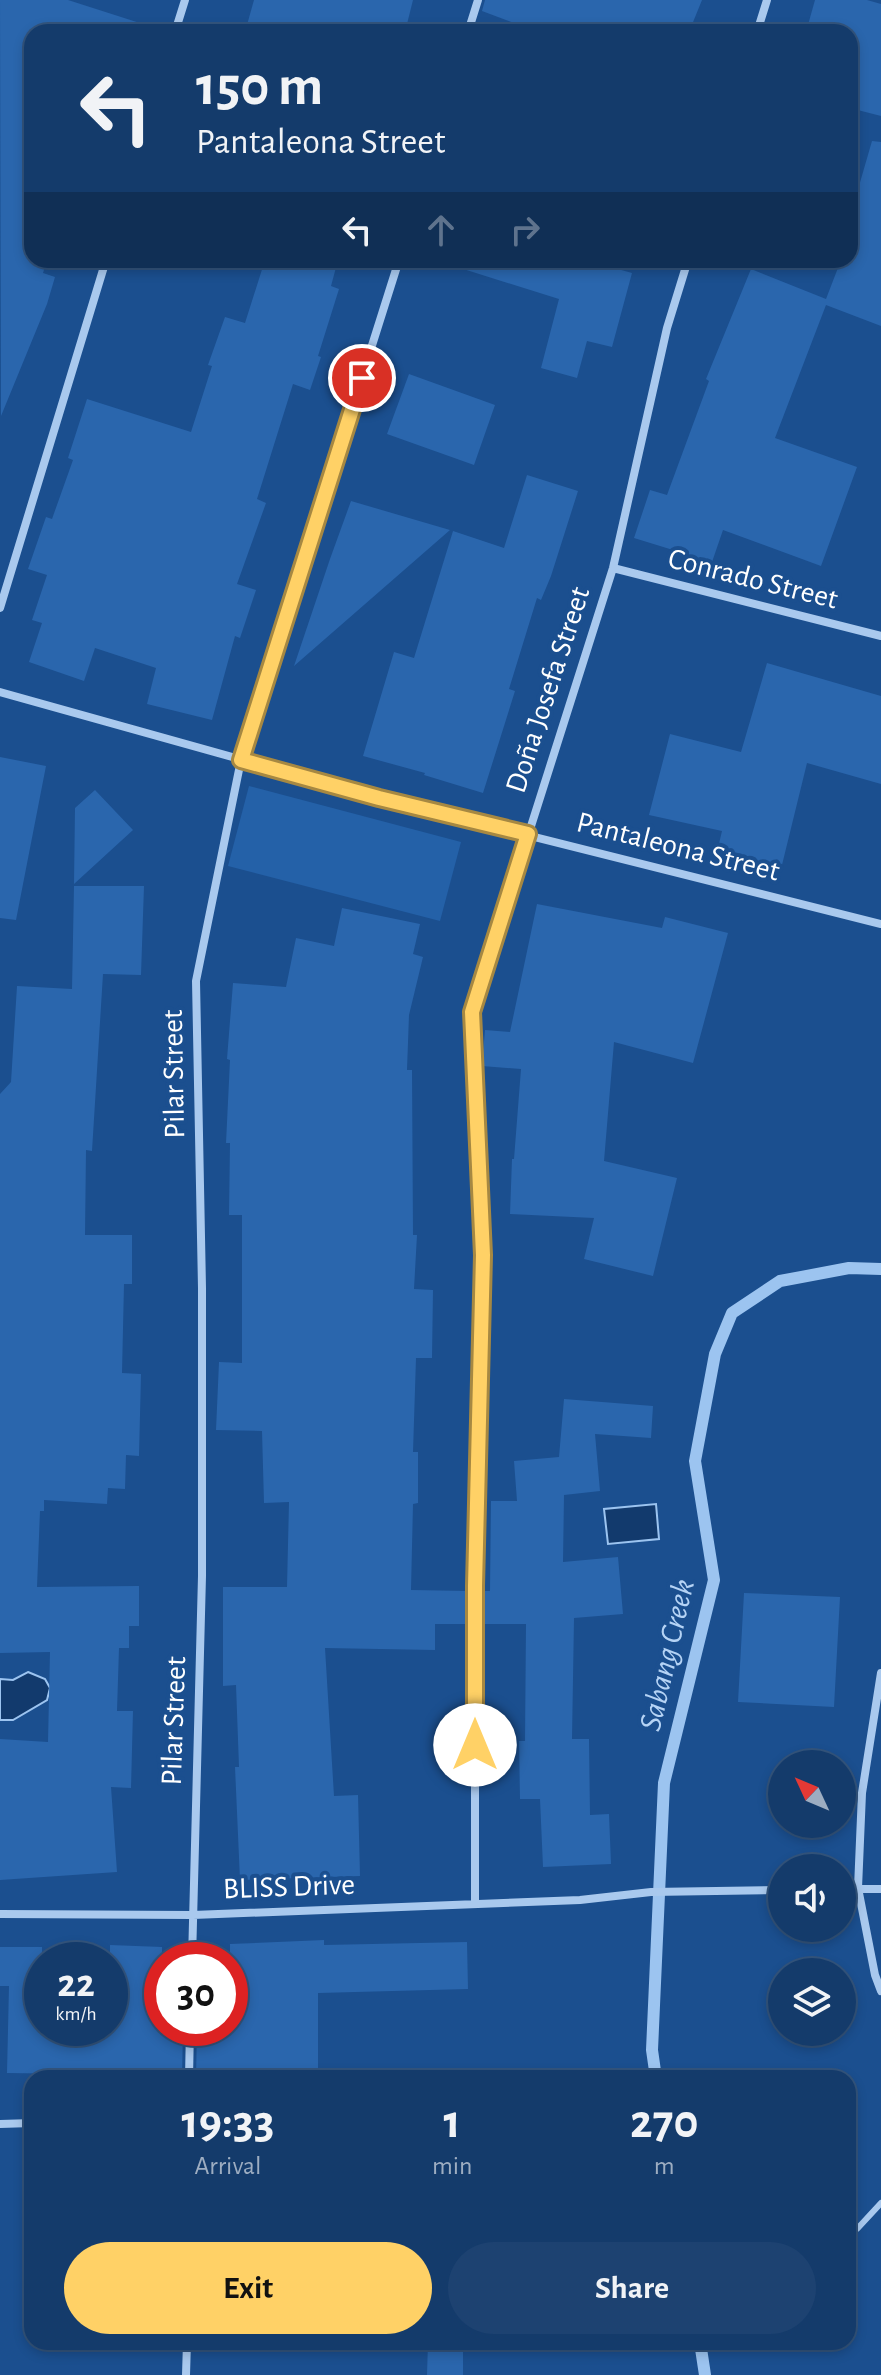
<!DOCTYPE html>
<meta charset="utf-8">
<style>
:root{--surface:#143b6b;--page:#1d4271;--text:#f1f3f6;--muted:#9dadc1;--line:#33557e;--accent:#ffd166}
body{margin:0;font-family:"Alegreya Sans",sans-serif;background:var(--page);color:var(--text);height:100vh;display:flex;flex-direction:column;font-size:30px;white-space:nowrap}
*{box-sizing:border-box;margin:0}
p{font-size:26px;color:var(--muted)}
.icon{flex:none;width:44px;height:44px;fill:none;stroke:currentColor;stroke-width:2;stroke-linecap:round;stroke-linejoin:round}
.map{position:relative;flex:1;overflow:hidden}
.panel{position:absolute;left:24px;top:2070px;width:832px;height:280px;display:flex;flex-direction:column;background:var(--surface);border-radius:24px;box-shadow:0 4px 12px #0003,0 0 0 2px var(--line)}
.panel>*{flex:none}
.banner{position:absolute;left:24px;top:24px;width:834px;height:244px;border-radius:24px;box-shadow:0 4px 12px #0003,0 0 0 2px var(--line);background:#143b6b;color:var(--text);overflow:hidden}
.needle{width:52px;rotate:314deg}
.buttons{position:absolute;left:768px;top:1750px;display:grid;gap:16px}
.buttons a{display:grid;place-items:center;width:88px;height:88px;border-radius:50%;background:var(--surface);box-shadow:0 4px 12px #0003,0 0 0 2px var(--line);font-size:40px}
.speed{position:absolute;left:24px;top:1942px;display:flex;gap:16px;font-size:40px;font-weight:700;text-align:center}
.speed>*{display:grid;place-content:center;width:104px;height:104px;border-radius:50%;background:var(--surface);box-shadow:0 4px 12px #0003,0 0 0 2px var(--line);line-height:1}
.speed small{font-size:20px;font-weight:400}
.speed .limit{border:12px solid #d22;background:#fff;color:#111}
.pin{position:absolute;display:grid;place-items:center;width:68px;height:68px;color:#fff;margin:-34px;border:4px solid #fff;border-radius:50%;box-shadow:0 2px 8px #0007}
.me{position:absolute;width:88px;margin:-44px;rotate:0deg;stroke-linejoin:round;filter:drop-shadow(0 0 6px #0008)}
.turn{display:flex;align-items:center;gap:28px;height:168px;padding:0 40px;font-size:36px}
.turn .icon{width:104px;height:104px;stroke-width:2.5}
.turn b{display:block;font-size:56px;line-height:68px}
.lanes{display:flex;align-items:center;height:76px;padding:0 40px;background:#0003;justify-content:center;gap:40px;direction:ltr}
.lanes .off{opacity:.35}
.eta{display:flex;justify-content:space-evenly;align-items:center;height:136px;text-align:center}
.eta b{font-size:48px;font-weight:700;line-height:56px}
.action{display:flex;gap:16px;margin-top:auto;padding:16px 40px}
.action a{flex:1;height:92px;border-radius:48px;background:var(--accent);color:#111;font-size:32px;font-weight:700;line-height:92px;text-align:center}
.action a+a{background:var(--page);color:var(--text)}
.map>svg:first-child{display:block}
</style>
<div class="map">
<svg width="881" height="2375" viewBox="0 0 881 2375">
<rect width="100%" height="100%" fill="#1b4f8f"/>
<path fill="#2461a8" d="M 249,786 L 461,842 L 440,921 L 228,866 Z"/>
<path fill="#123a6d" stroke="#9cc4f0" stroke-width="2" d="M 656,1504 L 659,1539 L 608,1544 L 604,1509 Z
M 28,1672 L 45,1679 L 50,1688 L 47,1700 L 13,1720 L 0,1720 L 0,1679 L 13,1680 Z"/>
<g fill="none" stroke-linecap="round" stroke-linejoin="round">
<path stroke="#9cc4f0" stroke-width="12" d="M 656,2078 L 652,2050 L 664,1783 L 714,1580 L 695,1461 L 715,1354 L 732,1313 L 780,1281 L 849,1268 L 881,1269
M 700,2342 L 705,2375"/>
</g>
<path fill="#2a66ad" d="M 0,0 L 68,0 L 146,25 L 145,32 L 32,32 L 32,260 L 47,260 L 43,273 L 55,277 L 47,304 L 1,416 Z
M 254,0 L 413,0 L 405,32 L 245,32 Z
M 485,0 L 702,0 L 689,32 L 538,32 L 482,11 Z
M 815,0 L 867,0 L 881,4 L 881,116 L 850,108 L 850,32 L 806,32 Z
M 872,141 L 881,142 L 881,326 L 826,305 L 775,438 L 857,467 L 821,566 L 723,530 L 712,562 L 634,538 L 650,490 L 667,495 L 709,381 L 706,379 L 751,269 L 826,299 L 841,260 L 850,260 L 850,217 Z
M 265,260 L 338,260 L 331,286 L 339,289 L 318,356 L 321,357 L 310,390 L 293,384 L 257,499 L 266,503 L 237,584 L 256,590 L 240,638 L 235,636 L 212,720 L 147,704 L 156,668 L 95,648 L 84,681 L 29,662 L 42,623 L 32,620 L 47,575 L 28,569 L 46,517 L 52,519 L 73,460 L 68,458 L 87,399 L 191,432 L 212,366 L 208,365 L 225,317 L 245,323 Z
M 458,260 L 609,260 L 607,266 L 632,273 L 612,347 L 587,341 L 577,378 L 541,368 L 559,299 L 457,267 Z
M 409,374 L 495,405 L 474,465 L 387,434 Z
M 527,475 L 578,491 L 551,576 L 541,600 L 537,598 L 509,689 L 515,691 L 483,793 L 424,775 L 425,773 L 363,756 L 394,652 L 414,658 L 453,531 L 504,548 Z
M 351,501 L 450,530 L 294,666 L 330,559 Z
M 767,663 L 881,696 L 881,784 L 807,763 L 781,869 L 717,852 L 722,831 L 649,815 L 670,734 L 741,752 Z
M 0,757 L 46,766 L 16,920 L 0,918 Z
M 95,790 L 133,830 L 74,884 L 75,808 Z
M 74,886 L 144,886 L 141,975 L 103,974 L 92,1151 L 86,1150 L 85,1235 L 132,1235 L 132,1284 L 124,1284 L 122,1373 L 141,1374 L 139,1456 L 126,1455 L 125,1489 L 108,1488 L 107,1504 L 44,1500 L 44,1511 L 40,1511 L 37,1587 L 139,1586 L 139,1626 L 129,1626 L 129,1648 L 119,1648 L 117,1711 L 133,1711 L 131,1788 L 111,1787 L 117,1872 L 0,1880 L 0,1739 L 48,1742 L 50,1652 L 0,1653 L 0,1094 L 11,1082 L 17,986 L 72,989 Z
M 537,904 L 662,928 L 665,917 L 728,933 L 693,1063 L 614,1042 L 604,1161 L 677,1178 L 653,1276 L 584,1259 L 594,1218 L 510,1214 L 512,1159 L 514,1159 L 521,1069 L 482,1066 L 485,1030 L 510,1032 Z
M 342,908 L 420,924 L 413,954 L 423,957 L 409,1015 L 407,1070 L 412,1070 L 413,1235 L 417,1235 L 414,1289 L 433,1290 L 432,1358 L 416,1358 L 413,1452 L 418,1452 L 418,1503 L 413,1504 L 411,1590 L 468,1591 L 468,1624 L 435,1624 L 435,1650 L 325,1648 L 334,1796 L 358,1795 L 360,1876 L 240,1880 L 235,1767 L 239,1767 L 236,1685 L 223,1686 L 223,1587 L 287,1587 L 289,1502 L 264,1503 L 262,1431 L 216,1430 L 219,1362 L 242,1363 L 242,1215 L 229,1215 L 230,1143 L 226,1143 L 230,1060 L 227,1059 L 233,983 L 286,987 L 296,938 L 334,946 Z
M 564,1399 L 653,1406 L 651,1438 L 595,1434 L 600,1491 L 564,1495 L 563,1562 L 618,1557 L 623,1614 L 574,1618 L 572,1739 L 589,1739 L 590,1815 L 609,1814 L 611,1864 L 543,1867 L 540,1799 L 520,1799 L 519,1741 L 525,1741 L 526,1624 L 482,1624 L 482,1591 L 490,1591 L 491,1501 L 517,1501 L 514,1461 L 559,1457 Z
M 744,1593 L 840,1597 L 834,1707 L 738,1702 Z
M 324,1940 L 324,1945 L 467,1942 L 468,1989 L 318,1993 L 318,2078 L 196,2078 L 197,2028 L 230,2028 L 230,1944 Z
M 110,1945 L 162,1947 L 162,2028 L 183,2028 L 182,2078 L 78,2078 L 78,2074 L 7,2073 L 9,1986 L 0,1986 L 0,1947 L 42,1947 L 42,2028 L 110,2028 Z
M 428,2342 L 463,2342 L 463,2375 L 427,2375 Z"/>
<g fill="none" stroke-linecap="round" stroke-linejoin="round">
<path stroke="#a9c9ee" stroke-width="6" d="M 857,2229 L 881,2203"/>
<path stroke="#a9c9ee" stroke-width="8" d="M 175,32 L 185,0
M 468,32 L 478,0
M 757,32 L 767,0
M 613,568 L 881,636
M 0,608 L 106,260
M 0,692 L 379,798 L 881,924
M 881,1673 L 862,1793 L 858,1888 L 875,1975 L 881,1991
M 842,1889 L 881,1889
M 475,1904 L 475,1586 L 483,1255 L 472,1012 L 613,568 L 667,328 L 688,260
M 0,1914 L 193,1915 L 580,1900 L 651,1892 L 782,1890
M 192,1960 L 202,1576 L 202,1288 L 196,981 L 241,760 L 399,260
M 189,2078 L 190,2028
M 0,2124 L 32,2123
M 186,2375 L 187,2342"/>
</g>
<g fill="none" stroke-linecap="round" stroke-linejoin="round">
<g stroke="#a68842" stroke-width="20">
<path id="route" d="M 362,378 L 241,760 L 379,798 L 528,834 L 472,1012 L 483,1255 L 475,1586 L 475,1745"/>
</g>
<use href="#route" stroke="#ffd166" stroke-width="14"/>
</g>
<g text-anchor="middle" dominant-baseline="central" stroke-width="8" stroke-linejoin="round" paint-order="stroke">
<g font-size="30" fill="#fff" stroke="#1b4f8f">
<text transform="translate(753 579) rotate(14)">Conrado Street</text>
<text transform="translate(548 690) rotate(-72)">Doña Josefa Street</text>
<text transform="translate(678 847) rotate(14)">Pantaleona Street</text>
<text transform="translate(174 1074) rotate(-91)">Pilar Street</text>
<text transform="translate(174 1721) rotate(-88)">Pilar Street</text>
<text transform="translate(289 1887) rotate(-2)">BLISS Drive</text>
</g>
<g font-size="32" font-style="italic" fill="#b5d3f5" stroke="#1b4f8f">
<text transform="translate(667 1655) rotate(-77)">Sabang Creek</text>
</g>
</g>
</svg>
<div class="buttons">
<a><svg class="needle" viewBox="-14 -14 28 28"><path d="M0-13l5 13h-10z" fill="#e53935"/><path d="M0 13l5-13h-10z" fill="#9dadc1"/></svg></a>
<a><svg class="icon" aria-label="sound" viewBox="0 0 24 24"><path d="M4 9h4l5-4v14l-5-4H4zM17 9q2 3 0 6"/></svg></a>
<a><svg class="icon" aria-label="layers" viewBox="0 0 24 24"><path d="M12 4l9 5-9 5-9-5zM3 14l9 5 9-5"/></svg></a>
</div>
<div class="speed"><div>22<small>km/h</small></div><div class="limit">30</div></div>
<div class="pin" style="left:362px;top:378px;background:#d93025"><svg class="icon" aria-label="arrive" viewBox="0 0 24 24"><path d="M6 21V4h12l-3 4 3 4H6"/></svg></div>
<svg class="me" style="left:475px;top:1745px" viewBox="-20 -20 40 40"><circle r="19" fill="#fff"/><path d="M0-13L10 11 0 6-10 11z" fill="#ffd166"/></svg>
<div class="banner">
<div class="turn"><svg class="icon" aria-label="left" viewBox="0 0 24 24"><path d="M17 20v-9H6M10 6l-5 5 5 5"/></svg><div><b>150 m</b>Pantaleona Street</div></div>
<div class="lanes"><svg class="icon" aria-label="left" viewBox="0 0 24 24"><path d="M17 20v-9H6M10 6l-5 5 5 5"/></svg><svg class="icon off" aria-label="ahead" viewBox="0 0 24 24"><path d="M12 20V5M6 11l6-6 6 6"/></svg><svg class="icon off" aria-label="right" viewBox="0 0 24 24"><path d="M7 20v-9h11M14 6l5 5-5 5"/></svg></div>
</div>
<section class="panel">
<div class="eta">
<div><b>19:33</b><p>Arrival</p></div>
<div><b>1</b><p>min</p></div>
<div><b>270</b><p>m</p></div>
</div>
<div class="action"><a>Exit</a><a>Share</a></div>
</section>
</div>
